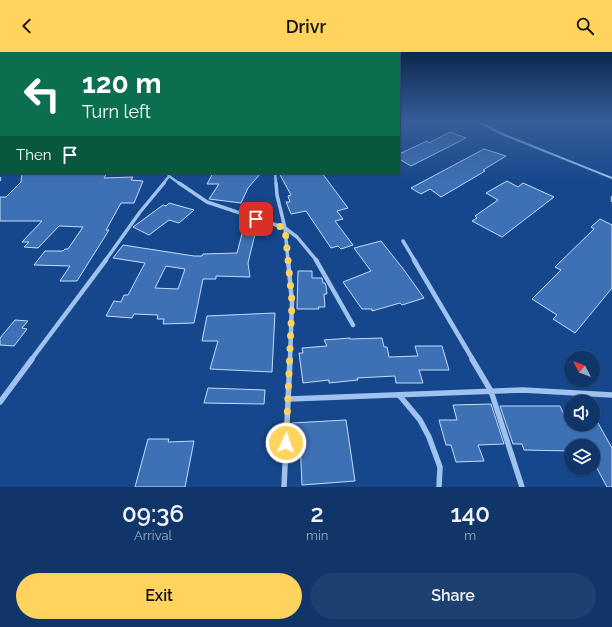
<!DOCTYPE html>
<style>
:root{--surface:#103569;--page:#1e4071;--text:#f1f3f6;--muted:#9cabc0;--line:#30507d;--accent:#ffd35d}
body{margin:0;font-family:Raleway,sans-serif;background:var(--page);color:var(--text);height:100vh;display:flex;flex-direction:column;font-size:15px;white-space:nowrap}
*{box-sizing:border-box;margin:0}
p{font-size:13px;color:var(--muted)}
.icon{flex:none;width:22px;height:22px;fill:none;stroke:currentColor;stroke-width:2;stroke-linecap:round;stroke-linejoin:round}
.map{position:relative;height:435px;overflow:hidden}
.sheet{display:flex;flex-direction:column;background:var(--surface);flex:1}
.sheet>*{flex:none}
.hud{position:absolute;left:0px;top:0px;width:400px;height:122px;box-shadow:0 1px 3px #0004,0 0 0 1px var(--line);background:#0b6e4f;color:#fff;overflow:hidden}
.needle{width:26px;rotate:311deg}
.fabs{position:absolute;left:564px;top:299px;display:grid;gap:8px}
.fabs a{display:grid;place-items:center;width:36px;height:36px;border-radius:50%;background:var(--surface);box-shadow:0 1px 3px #0004,0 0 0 1px var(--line);font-size:20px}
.pin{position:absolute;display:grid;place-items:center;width:34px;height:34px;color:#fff;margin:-17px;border-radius:8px;box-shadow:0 2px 6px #0006}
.me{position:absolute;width:44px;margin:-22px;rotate:3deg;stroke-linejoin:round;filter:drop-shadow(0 0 3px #0008)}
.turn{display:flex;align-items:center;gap:14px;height:84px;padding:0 16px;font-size:18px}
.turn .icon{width:52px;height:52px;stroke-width:2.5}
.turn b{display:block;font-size:28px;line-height:34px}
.then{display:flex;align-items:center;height:38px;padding:0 16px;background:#0003;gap:8px;font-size:15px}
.eta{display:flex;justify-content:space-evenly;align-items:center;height:68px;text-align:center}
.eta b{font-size:24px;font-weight:600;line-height:28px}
.primary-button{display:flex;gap:8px;margin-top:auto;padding:8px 16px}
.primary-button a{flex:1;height:46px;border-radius:24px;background:var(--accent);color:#111;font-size:16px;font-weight:600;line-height:46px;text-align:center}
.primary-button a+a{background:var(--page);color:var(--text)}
header{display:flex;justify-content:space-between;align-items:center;height:52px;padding:0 16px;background:var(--accent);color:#111;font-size:18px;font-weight:600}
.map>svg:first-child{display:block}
</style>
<header><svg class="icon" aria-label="back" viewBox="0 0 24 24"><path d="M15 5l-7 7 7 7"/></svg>Drivr<svg class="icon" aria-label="search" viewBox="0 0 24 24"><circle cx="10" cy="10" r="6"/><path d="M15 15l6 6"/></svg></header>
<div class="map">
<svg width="612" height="435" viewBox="0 0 612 435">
<rect width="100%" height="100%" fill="#16478c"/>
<path fill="#3e70b5" stroke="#c5ddfb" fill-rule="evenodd" d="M 450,80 L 466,86 L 411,114 L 399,107 L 399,102 L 427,89 L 429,91 Z
M 484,97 L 506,104 L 483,118 L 485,119 L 441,145 L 430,137 L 421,142 L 411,136 Z
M 22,121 L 107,121 L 104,126 L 133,125 L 131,128 L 143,129 L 134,151 L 121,151 L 106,178 L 109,178 L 77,229 L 60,229 L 70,214 L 34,213 L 45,199 L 63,199 L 65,197 L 68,197 L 83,175 L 59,174 L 38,196 L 24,195 L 29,190 L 22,190 L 42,169 L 0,169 L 0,145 L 6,145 L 21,130 Z
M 213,121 L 261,121 L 248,136 L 241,151 L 209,147 L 219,132 L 207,132 Z
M 279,121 L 322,121 L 348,156 L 337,159 L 343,167 L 335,169 L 353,193 L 341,197 L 338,194 L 331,196 L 306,159 L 291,162 L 286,150 L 290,150 L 288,144 L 291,143 Z
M 507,129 L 518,135 L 523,131 L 554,145 L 502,185 L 472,169 L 477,166 L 475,164 L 498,148 L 486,141 Z
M 169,151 L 194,158 L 179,171 L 169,168 L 149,183 L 133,175 L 163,153 L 166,154 Z
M 600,167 L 612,173 L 612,236 L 575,281 L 553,267 L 557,263 L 532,247 L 561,218 L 555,215 L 594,177 L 591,175 Z
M 242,182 L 255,182 L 248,211 L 250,225 L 216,224 L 216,227 L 203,227 L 194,271 L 163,272 L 164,267 L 157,267 L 158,263 L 134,262 L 132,266 L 106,264 L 114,249 L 121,250 L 124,243 L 128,243 L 145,211 L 113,206 L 123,193 L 194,204 L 202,204 L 203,202 L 237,201 ZM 166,214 L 185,217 L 178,237 L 155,236 Z
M 381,189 L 404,218 L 424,246 L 402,253 L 400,251 L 372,259 L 372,257 L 362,257 L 343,230 L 371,219 L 354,196 Z
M 298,219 L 312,219 L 312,226 L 322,226 L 323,231 L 325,231 L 326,234 L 327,242 L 324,242 L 325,255 L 318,255 L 319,257 L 297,257 Z
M 275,261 L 272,320 L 210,317 L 218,289 L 202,289 L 207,264 Z
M 15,268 L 28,269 L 22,276 L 27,277 L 14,294 L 0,293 L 0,286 Z
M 350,286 L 350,287 L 382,286 L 384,295 L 387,295 L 389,305 L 418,304 L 415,294 L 442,294 L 449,318 L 419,318 L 423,331 L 396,331 L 395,324 L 357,326 L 358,328 L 329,331 L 329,328 L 303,331 L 299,301 L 303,301 L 302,296 L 327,294 L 324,288 Z
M 208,336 L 265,338 L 264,352 L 204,351 Z
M 491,352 L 504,392 L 478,393 L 484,409 L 456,410 L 451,393 L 446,393 L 439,368 L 457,368 L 453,353 Z
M 500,354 L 560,354 L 569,373 L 598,371 L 612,396 L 612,435 L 607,435 L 593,409 L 593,394 L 571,394 L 571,399 L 524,398 L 522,392 L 513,392 Z
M 346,368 L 355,429 L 302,433 L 300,390 L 292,391 L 292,371 Z
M 148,387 L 169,387 L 168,390 L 194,389 L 185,435 L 135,435 Z"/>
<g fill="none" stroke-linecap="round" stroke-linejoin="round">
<path stroke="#9fc2ef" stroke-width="2" d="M 479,70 L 502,82 L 612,126"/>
<path stroke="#9fc2ef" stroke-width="2.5" d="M 612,145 L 612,149"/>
<path stroke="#9fc2ef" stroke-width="2.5" d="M 275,121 L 276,132
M 169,124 L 180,132
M 0,126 L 0,128
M 163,132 L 169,124 L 168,121"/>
<path stroke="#9fc2ef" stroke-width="3.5" d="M 179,131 L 207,150 L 285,176 L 297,185 L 317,209
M 276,131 L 277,143 L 285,176 L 288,209
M 403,189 L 415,209
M 105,209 L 140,160 L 164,131"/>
<path stroke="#9fc2ef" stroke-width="4.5" d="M 288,208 L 292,250 L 290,308
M 316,208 L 353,273
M 414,208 L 473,308
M 31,308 L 106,208"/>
<path stroke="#9fc2ef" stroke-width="5.5" d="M 472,307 L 491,339 L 522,435
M 399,343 L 420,368 L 429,385 L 440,415 L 439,435
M 289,347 L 523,338 L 612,343
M 0,350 L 32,307
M 284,435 L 290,307"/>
<path fill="#e7f0ff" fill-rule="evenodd" d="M 0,87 L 1,87 L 1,91 L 0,91 Z"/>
</g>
<linearGradient id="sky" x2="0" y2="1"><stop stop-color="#0c274d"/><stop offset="0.53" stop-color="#365e99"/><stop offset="1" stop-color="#365e99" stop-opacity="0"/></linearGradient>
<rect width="612" height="131" fill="url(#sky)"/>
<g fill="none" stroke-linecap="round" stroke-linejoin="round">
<path stroke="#ffd35d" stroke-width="7" stroke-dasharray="0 12.6" d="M 256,167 L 285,176 L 292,250 L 286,391"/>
</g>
</svg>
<div class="fabs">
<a><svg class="needle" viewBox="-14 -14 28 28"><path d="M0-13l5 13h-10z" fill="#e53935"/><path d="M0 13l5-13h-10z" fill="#9cabc0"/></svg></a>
<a><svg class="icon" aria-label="sound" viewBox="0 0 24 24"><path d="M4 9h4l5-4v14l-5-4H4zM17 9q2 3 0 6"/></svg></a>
<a><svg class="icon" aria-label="layers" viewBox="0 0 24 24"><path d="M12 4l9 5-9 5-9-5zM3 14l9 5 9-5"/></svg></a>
</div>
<div class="pin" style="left:256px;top:167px;background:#d93025"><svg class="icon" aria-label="arrive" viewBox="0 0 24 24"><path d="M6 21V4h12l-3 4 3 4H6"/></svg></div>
<svg class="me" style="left:286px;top:391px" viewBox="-20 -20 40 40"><circle r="17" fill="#ffd35d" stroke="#fff" stroke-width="3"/><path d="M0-11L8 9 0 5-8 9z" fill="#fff"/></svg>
<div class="hud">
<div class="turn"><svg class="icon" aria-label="left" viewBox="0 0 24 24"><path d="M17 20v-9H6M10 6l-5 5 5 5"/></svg><div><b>120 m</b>Turn left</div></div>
<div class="then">Then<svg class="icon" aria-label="arrive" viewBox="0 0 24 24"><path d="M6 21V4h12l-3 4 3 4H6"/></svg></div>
</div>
</div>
<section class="sheet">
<div class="eta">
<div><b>09:36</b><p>Arrival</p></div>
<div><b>2</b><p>min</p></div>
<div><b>140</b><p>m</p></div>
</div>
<div class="primary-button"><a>Exit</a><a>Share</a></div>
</section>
